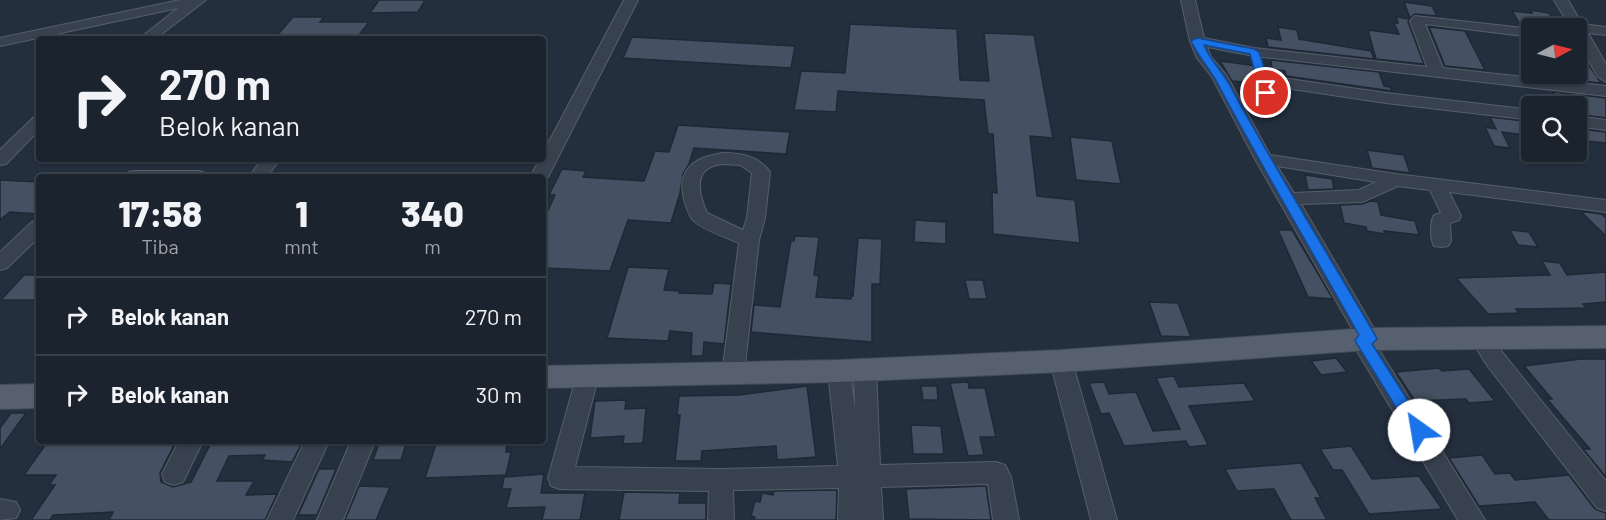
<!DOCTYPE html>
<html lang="id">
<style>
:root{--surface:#1b232e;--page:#242b36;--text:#f1f3f6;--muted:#a0a4aa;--line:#39404a}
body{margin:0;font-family:Barlow,sans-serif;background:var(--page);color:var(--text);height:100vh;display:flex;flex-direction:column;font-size:22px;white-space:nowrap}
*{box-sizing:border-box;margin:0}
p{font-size:20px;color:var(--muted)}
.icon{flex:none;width:33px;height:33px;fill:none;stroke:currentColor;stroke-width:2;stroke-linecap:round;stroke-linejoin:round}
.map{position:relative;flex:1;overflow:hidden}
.side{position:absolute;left:36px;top:174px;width:510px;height:270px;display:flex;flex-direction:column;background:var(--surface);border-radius:6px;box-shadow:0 2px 4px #0004,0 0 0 2px var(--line)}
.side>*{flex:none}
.banner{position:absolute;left:36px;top:36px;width:510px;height:126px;border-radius:6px;box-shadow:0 2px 4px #0004,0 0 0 2px var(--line);background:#1b232e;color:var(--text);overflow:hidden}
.needle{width:39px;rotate:83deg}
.controls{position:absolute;left:1521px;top:18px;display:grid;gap:12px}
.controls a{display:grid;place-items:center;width:66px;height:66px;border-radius:6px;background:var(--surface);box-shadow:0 2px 4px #0004,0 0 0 2px var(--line);font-size:30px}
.pin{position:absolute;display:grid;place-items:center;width:51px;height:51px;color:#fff;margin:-26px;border:3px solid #fff;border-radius:50%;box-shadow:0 2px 6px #0007}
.me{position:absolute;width:66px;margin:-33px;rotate:328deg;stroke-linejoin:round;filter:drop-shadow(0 0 4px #0008)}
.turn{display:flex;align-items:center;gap:21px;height:126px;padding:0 24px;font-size:27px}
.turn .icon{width:78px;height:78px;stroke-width:2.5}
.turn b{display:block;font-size:42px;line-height:51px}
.eta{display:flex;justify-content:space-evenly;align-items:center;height:102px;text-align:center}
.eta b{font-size:36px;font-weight:800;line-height:42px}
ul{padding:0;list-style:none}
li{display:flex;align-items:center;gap:18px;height:78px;padding:0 24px;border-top:2px solid var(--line)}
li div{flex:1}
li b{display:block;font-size:22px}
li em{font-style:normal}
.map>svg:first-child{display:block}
</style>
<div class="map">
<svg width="1606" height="520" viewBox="0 0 1606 520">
<rect width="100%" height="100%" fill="#242f3e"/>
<path fill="#455162" stroke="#1f2835" stroke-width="1.5" d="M 379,0 L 425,0 L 418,12 L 370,13 Z
M 1404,2 L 1432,6 L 1437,16 L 1415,14 L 1410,18 Z
M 1530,10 L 1549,13 L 1560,28 L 1534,28 L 1521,26 L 1512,11 L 1532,13 Z
M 293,17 L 324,17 L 320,22 L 369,22 L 356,39 L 274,39 Z
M 1396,17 L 1409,19 L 1408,22 L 1424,64 L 1376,59 L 1368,30 L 1399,34 L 1394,23 L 1398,23 Z
M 850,24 L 957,29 L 960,80 L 989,81 L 984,33 L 1034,35 L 1053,138 L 1030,136 L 1037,196 L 1075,200 L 1080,243 L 993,234 L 992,192 L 997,193 L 993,134 L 988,134 L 984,100 L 838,91 L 836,112 L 794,110 L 801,71 L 845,73 Z
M 1278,27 L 1297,30 L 1299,39 L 1371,51 L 1374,59 L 1268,47 L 1266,38 L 1281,40 Z
M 1429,27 L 1465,31 L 1485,70 L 1445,66 Z
M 632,37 L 795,46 L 791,68 L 623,58 Z
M 1576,46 L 1601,83 L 1543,77 L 1541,74 L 1576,74 Z
M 1271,60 L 1379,72 L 1384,86 L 1390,87 L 1392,91 L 1286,76 L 1285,71 L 1272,69 Z
M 1220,61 L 1257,66 L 1258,75 L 1252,81 L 1256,94 L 1263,99 L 1264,104 L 1268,104 L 1270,118 L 1257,116 L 1256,109 L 1250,108 L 1249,101 L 1245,100 L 1242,82 L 1232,81 Z
M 1553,92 L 1606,98 L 1606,118 L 1576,114 L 1576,106 L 1562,106 Z
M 1490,117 L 1532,122 L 1532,136 L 1502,132 L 1510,148 L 1494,146 L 1485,127 L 1496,129 Z
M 678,125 L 790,132 L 786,154 L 694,148 L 689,164 L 683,174 L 680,193 L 671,223 L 628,220 L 610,271 L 543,268 L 543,221 L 555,195 L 549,195 L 562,169 L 586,171 L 583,177 L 644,181 L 655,151 L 669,152 Z
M 1580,129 L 1606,132 L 1606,143 L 1587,141 Z
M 1070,137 L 1112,141 L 1121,184 L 1076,180 Z
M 1367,150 L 1404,155 L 1410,173 L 1372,168 Z
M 1305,175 L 1332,179 L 1334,189 L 1308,190 Z
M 0,180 L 39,182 L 39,214 L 10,212 L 0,220 Z
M 1370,201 L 1378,202 L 1381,215 L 1415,221 L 1419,235 L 1384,231 L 1385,234 L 1367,231 L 1366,227 L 1344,223 L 1340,205 L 1362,204 Z
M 1580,211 L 1601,214 L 1606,218 L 1606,236 Z
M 915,220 L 946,222 L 946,244 L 914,242 Z
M 1278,230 L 1292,230 L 1333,299 L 1308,297 Z
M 1510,230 L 1529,232 L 1538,247 L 1518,245 Z
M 795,236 L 819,237 L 814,275 L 819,276 L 816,297 L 851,299 L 851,295 L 853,296 L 858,238 L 882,239 L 880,284 L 872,284 L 872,342 L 751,332 L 754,305 L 780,307 L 791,240 L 794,241 Z
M 1542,261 L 1560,263 L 1567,275 L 1606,272 L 1606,302 L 1583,304 L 1587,308 L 1516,309 L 1519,313 L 1488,314 L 1456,278 L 1550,275 Z
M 628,267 L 669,269 L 664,290 L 680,291 L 679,293 L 712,294 L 714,283 L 731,284 L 724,344 L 704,342 L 703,356 L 691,356 L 692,333 L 670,331 L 668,341 L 607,338 Z
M 24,275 L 39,275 L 39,300 L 1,300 Z
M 965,280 L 983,280 L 987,299 L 969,299 Z
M 1149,302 L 1178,303 L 1191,337 L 1161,336 Z
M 1336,358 L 1347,372 L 1321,375 L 1311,361 Z
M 1581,359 L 1606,359 L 1606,477 L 1583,449 L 1590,449 L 1547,399 L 1552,399 L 1524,366 Z
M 1439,368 L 1442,371 L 1469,369 L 1495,401 L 1469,403 L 1466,399 L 1415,401 L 1396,372 Z
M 1174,376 L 1179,387 L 1244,383 L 1255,401 L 1189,406 L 1208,445 L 1189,447 L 1186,441 L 1124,446 L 1109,413 L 1101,414 L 1089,383 L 1104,382 L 1109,394 L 1136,392 L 1153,431 L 1180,429 L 1156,378 Z
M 968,382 L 969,388 L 985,388 L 996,437 L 980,437 L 984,455 L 968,456 L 950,383 Z
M 807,386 L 816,457 L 777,460 L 776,446 L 702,451 L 701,461 L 675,461 L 680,415 L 677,415 L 679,396 L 739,395 Z
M 921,386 L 937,386 L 938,400 L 923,400 Z
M 626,400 L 625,409 L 646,408 L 643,443 L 623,444 L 624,436 L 590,438 L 595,401 Z
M 11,413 L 26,413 L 0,449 L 0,428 Z
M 911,425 L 941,426 L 944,454 L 913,454 Z
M 48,441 L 176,441 L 160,473 L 161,482 L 173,487 L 191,482 L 212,441 L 303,441 L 292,462 L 262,460 L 265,455 L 229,456 L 217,481 L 254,481 L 246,495 L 277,494 L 265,520 L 109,520 L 113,512 L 53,515 L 50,520 L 31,520 L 55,485 L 49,485 L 56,475 L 24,475 Z
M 380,441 L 407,441 L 401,460 L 373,460 Z
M 437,441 L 507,441 L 506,452 L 511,452 L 506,475 L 425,478 Z
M 1351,446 L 1372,479 L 1419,476 L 1442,509 L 1369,514 L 1342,470 L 1333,470 L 1320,449 Z
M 1482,455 L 1495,474 L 1510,473 L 1515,480 L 1569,475 L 1595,509 L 1606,513 L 1606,520 L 1549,520 L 1535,502 L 1479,506 L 1449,458 Z
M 1301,463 L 1321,498 L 1315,498 L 1327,520 L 1291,520 L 1274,489 L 1237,491 L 1225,469 Z
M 319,469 L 336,469 L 317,515 L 298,515 Z
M 544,474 L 541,493 L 585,493 L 580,520 L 542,520 L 545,507 L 506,508 L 511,489 L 502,489 L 504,477 Z
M 359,486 L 390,487 L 376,520 L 345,520 Z
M 986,486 L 991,520 L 909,519 L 906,489 Z
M 837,490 L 836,520 L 754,520 L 755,517 L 751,516 L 755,501 L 760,502 L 762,493 L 773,495 L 774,491 Z
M 624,492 L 680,493 L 679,503 L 706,503 L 706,520 L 619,520 Z"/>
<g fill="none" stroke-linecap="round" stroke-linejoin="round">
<g stroke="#565f6c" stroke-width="2">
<path id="minor" d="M 180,0 L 206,0 L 155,39 L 139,39 L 178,8 L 0,46 L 0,38 Z
M 624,0 L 638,0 L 548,177 L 543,181 L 543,177 L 530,177 L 540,159 L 543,159 L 543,153 Z
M 1181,0 L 1195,0 L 1204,38 L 1254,48 L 1427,67 L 1410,21 L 1415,16 L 1532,29 L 1532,37 L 1425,24 L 1443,68 L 1606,86 L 1606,96 L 1254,56 L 1207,47 L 1211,57 L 1227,76 L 1270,155 L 1396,174 L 1606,200 L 1606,212 L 1449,192 L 1461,216 L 1459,220 L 1450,223 L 1451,241 L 1448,246 L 1441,247 L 1434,246 C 1430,238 1430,222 1434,215 L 1441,213 L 1430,190 L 1398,186 L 1362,202 L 1301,204 L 1380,339 L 1376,345 L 1485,520 L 1458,520 L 1354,346 L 1351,340 L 1355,334 L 1255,159 L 1212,77 L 1197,58 L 1190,41 ZM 1277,166 L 1376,182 L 1359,190 L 1294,193 Z
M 1554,0 L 1568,0 L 1582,24 L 1606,27 L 1606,35 L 1588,33 L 1606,64 L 1606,82 L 1598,77 L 1576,39 L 1576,28 L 1571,28 Z
M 1262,75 L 1386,93 L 1532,110 L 1532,120 L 1386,103 L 1272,86 L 1274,93 L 1266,98 L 1258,93 L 1254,80 Z
M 39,116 L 39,130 L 6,164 L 0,165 L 0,150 L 33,118 Z
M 1576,116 L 1606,120 L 1606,130 L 1576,126 Z
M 723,153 C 741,153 759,156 770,172 L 765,218 L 759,240 L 744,374 L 741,380 L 733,383 L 725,380 L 722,374 L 739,243 C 728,238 700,229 693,220 C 689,216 687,208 685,203 C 675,171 693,157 723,153 ZM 723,164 L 740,165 L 752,173 L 747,218 L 743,230 L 707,213 C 698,192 692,167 723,164 Z
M 262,159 L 280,159 L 267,177 L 249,177 Z
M 135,171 L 199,171 L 205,173 L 208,177 L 127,177 L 129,172 Z
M 39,220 L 39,237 L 7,268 L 0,270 L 0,252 L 32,222 Z
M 1482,331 L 1490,333 L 1502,352 L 1606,481 L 1606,511 L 1597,508 L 1486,364 L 1471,339 L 1474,333 Z
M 1061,353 L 1069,355 L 1072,361 L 1117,520 L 1091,520 L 1050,361 L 1053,355 Z
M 865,360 L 873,363 L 876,369 L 880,465 L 996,462 L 1005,465 L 1011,477 L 1019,520 L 993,520 L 988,484 L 881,487 L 883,520 L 838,520 L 839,488 L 733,490 L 734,520 L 708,520 L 709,491 L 560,489 L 551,486 L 548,478 L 576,378 L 579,372 L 587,369 L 595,372 L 598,378 L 575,467 L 721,469 L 838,466 L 828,371 L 831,365 L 839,362 L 847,365 L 850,371 L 855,409 L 854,369 L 857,363 Z
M 179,441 L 203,441 L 183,482 L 174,485 L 165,482 L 162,474 Z
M 305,441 L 329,441 L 293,520 L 267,520 Z
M 351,441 L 375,441 L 343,520 L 317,520 Z
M 0,499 L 16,502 L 20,510 L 16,518 L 0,520 Z"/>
</g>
<g stroke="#414a57" stroke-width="2">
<path id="major" d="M 1606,326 L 1606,348 L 1369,350 L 1061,372 L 839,382 L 543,388 L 543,366 L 839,360 L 1061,350 L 1369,328 Z
M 39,384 L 39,408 L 0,409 L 0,385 Z"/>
</g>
<use href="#minor" fill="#38414e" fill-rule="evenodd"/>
<use href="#major" fill="#56606e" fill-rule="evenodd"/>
</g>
<path fill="#1a73e8" stroke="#114b97" stroke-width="1.5" d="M 1197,38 L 1254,49 L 1259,52 L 1272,93 L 1266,97 L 1261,93 L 1250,54 L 1204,45 C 1210,60 1221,70 1229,84 C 1275,169 1326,251 1375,335 L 1377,339 L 1372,344 L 1424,426 L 1427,430 L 1424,435 L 1419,437 L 1413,435 L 1357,344 L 1355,340 L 1359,335 C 1312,251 1263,169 1218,84 C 1210,69 1199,57 1191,41 Z"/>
</svg>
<div class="controls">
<a><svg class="needle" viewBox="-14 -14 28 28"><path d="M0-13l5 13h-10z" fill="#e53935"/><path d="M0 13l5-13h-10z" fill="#a0a4aa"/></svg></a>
<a><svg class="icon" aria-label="search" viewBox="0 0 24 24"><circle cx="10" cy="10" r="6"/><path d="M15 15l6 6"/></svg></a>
</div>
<div class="pin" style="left:1266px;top:93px;background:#d93025"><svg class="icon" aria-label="arrive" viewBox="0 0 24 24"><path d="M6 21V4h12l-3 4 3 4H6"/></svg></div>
<svg class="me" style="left:1419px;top:430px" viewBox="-20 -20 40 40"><circle r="19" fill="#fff"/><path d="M0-13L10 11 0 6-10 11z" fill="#1a73e8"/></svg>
<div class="banner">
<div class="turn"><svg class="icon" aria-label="right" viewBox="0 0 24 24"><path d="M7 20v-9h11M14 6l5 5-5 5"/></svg><div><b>270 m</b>Belok kanan</div></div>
</div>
<section class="side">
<div class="eta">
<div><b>17:58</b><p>Tiba</p></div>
<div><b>1</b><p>mnt</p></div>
<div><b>340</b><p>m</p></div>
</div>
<ul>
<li><svg class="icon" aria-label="right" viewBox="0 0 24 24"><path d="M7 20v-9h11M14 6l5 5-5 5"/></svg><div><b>Belok kanan</b></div><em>270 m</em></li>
<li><svg class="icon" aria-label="right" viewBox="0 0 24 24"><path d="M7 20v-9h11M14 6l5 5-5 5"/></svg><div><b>Belok kanan</b></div><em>30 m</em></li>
</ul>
</section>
</div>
